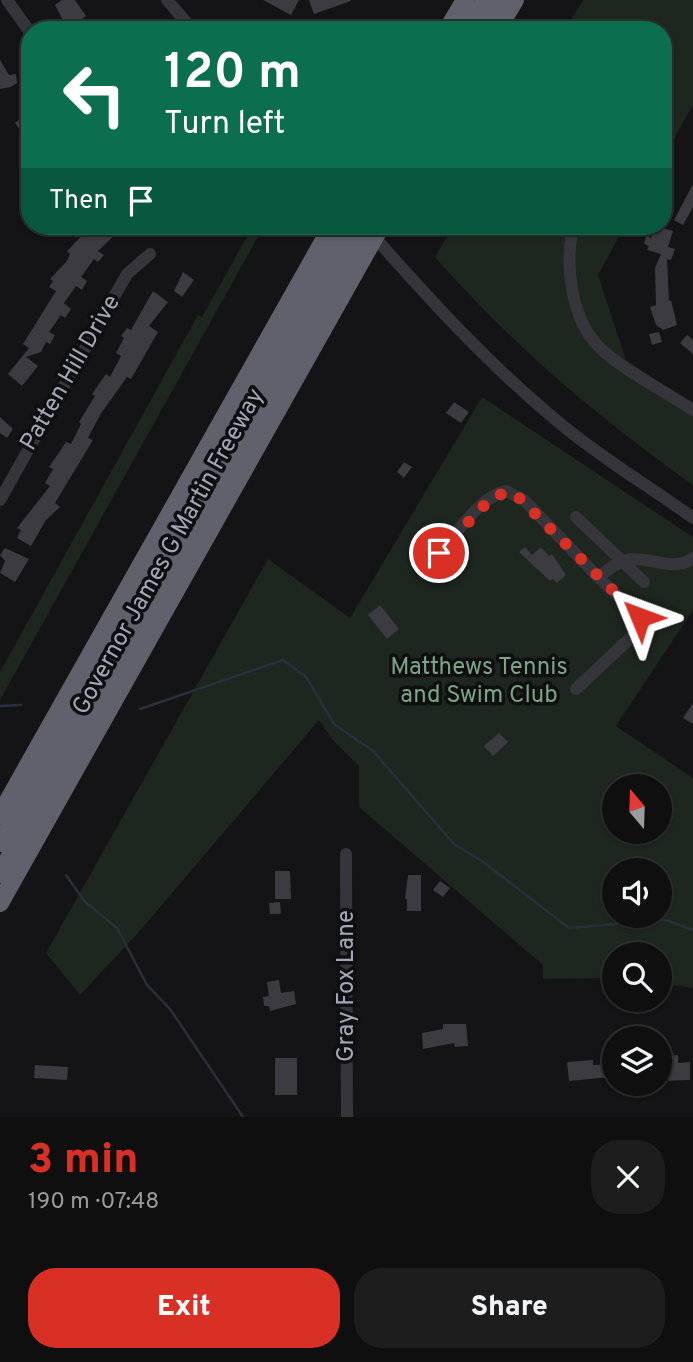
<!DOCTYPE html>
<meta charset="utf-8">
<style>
:root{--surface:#0f0f10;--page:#1d1d1e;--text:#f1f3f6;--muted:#9b9c9f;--line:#2f2f30;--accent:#d93025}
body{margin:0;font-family:Overpass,sans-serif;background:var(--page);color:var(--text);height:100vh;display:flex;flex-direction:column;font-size:26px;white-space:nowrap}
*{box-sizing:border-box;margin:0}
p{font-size:23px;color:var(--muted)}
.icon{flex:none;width:38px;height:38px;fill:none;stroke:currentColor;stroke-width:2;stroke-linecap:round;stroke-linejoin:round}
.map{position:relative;height:1117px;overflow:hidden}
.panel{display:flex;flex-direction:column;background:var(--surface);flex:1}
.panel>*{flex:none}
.hud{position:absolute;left:21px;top:21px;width:651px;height:214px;border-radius:28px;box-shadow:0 2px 5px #0004,0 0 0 2px var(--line);background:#0b6e4f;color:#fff;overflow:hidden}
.needle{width:46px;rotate:341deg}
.buttons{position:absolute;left:602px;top:774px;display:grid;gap:14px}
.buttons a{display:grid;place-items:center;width:70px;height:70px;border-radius:50%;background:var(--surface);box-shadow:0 2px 5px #0004,0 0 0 2px var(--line);font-size:35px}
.pin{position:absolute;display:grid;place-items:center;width:60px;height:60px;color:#fff;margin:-30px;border:4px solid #fff;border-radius:50%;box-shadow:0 2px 7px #0007}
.me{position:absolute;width:77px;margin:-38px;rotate:314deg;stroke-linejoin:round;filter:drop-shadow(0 0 5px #0008)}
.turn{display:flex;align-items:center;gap:24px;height:147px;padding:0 28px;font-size:32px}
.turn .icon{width:91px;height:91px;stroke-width:2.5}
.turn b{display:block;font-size:49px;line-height:60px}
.then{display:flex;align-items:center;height:66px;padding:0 28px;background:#0003;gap:14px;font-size:26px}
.round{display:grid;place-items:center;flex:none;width:74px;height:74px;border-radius:28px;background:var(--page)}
.overview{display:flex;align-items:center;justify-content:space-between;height:119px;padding:0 28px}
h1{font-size:42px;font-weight:800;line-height:52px;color:var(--accent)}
.primary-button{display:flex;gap:14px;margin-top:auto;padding:14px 28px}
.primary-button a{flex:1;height:80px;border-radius:28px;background:var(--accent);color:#fff;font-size:28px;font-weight:800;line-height:80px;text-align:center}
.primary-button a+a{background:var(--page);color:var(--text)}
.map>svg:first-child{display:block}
</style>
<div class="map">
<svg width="693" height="1117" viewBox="0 0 693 1117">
<rect width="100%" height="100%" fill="#141416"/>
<path fill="#1e2620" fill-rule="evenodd" d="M 583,0 L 693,0 L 693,105 L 663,158 L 663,30 L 565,30 Z
M 253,226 L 264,226 L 0,700 L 0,672 L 198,315 L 202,317 Z
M 453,226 L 625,226 L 598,275 L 626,360 L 693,405 L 693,485 C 598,418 512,345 435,257 Z
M 482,397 L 693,537 L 693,610 L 616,726 L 693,778 L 693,988 L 660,983 L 660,954 L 614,954 L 614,978 L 543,979 L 543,965 L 359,807 L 359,766 L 332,739 L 319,720 L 138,933 L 80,995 L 46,953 L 268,559 L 350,618 ZM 614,786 L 660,786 L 660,831 L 614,831 ZM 614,870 L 660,870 L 660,915 L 614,915 Z"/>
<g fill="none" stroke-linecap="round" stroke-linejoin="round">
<path stroke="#29303b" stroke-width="2.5" d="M 0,706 L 21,705
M 140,709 L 283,660 L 306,677 L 334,724 L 373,751 L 454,844 L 482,861 L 569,928 L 666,920 L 693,930
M 66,875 L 85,902 L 117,928 L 147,985 L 170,1009 L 243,1117"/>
</g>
<path fill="#3b3b41" d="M 62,0 L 75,0 L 86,16 L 68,30 L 55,5 Z
M 263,0 L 299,0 L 291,15 Z
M 309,0 L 350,0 L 351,1 L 314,14 Z
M 0,60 L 9,75 L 16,74 L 17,83 L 11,87 L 0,89 Z
M 25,115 L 30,121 L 30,145 L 15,123 Z
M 693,184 L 693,207 L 683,225 L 674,220 Z
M 91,226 L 115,226 L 120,230 L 98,251 L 104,255 L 98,262 L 94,259 L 81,277 L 87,281 L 82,290 L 76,286 L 64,303 L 71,309 L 65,318 L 61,315 L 49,332 L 55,335 L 50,344 L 46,342 L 41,352 L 26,357 L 38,366 L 22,386 L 8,374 L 29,348 L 23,344 L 56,291 L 49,287 L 53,281 L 50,279 L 67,261 L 70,254 L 67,251 Z
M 655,226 L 673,231 L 668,247 L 675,249 L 671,260 L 667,259 L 669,301 L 671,300 L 677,325 L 663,330 L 656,325 L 650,307 L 656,305 L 655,268 L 661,254 L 647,250 L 649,246 L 644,244 L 646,236 L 651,238 Z
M 183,272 L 194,280 L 182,297 L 174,291 Z
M 153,291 L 168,302 L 149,326 L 158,332 L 131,379 L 127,377 L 100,415 L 88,438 L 93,440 L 55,503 L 60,507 L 46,520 L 31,546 L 17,538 L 21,530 L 17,528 L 50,486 L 45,483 L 53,469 L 49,467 L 66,442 L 71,444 L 81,424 L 79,422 L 95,396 L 92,394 L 106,374 L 110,377 L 121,356 L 116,353 L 124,338 L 121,336 L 127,328 L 131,330 Z
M 659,332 L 662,342 L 652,345 L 649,334 Z
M 687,335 L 693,340 L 693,354 L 680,343 Z
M 454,402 L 469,412 L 461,423 L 446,413 Z
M 0,417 L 13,429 L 7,438 L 0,433 Z
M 404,462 L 412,467 L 404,478 L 397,472 Z
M 525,547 L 532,555 L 541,547 L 549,556 L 552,554 L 566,575 L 557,583 L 553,579 L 550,581 L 519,552 Z
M 5,548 L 29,559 L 15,582 L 0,573 L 5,561 L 0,555 Z
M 380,605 L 399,629 L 387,639 L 368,615 Z
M 693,703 L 693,724 L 683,718 Z
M 499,733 L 508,742 L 493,756 L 484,746 Z
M 275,871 L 290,871 L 291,899 L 275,899 Z
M 408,875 L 421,875 L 421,911 L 407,911 L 407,899 L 405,899 Z
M 440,881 L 450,888 L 443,897 L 433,890 Z
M 280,902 L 281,914 L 270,914 L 269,903 Z
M 279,980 L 281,993 L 294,991 L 296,1004 L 270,1011 L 269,1006 L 264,1006 L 263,997 L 269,996 L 267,982 Z
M 443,1024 L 466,1024 L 468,1046 L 455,1047 L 454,1043 L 423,1049 L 422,1033 L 443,1029 Z
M 678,1055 L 678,1063 L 690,1062 L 690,1080 L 660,1081 L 660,1063 L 667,1062 L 667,1056 Z
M 275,1058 L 297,1058 L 297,1095 L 275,1095 Z
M 593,1060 L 593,1065 L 609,1064 L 610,1077 L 569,1081 L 567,1062 Z
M 35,1065 L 68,1067 L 67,1080 L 34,1078 Z"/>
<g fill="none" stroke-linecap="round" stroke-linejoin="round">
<path stroke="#35353b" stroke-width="12" d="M 7,0 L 30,32
M 167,0 L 193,30
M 574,226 C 564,263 571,319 599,347 C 621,369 666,392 693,410
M 370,232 C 430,300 491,367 562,425 C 603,459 650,487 693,518
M 0,500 L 127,274 L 150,254
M 576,517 L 644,582
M 439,553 C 457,534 480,496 506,491 L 524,500 L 598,577 C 609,570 620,559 633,559 C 653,558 675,572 693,558
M 576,689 L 641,628 L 640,617 L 598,577
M 346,854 L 347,1117"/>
<path stroke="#60616d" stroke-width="18" d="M 447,30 L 465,0
M 467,30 L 485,0
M 481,30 L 499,0
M 497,30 L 515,0
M 0,815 L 332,226
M 0,843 L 350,226
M 0,874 L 364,226
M 0,903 L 381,226"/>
</g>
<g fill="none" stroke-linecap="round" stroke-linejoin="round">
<path stroke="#d93025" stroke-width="12" stroke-dasharray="0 21.6" d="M 439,553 L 493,496 L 513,492 L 640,617"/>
</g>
<g text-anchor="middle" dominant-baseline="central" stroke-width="7" stroke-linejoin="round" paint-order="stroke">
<g font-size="24" fill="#a5a7b8" stroke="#0f0f11">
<text transform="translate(71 373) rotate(-60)">Patten Hill Drive</text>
<text transform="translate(169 552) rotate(-61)">Governor James G Martin Freeway</text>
<text transform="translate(347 986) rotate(-90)">Gray Fox Lane</text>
</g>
<g font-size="24" fill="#7aa484" stroke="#0f0f11">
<text x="479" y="668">Matthews Tennis<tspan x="479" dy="28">and Swim Club</tspan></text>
</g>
</g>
</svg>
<div class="buttons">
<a><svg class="needle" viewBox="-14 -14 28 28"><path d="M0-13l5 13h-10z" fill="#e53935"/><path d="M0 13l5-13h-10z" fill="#9b9c9f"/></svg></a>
<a><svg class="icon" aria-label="sound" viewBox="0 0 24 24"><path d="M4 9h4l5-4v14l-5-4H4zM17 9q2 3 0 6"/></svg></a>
<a><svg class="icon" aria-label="search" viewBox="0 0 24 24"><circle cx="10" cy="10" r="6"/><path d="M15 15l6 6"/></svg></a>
<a><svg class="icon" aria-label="layers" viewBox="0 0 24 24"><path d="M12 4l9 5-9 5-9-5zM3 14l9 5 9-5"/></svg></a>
</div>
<div class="pin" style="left:439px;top:553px;background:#d93025"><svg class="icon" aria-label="arrive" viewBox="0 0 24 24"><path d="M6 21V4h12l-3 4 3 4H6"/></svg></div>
<svg class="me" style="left:640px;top:617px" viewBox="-20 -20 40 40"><path d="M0-17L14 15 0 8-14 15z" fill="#d93025" stroke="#fff" stroke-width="4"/></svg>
<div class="hud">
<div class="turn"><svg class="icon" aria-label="left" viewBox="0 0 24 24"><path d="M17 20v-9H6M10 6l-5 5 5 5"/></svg><div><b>120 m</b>Turn left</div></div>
<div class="then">Then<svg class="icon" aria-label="arrive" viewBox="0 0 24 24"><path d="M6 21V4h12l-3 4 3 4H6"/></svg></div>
</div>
</div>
<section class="panel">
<div class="overview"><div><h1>3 min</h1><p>190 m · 07:48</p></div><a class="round"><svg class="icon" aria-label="close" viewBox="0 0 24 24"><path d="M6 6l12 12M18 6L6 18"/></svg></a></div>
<div class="primary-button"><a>Exit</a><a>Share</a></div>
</section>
